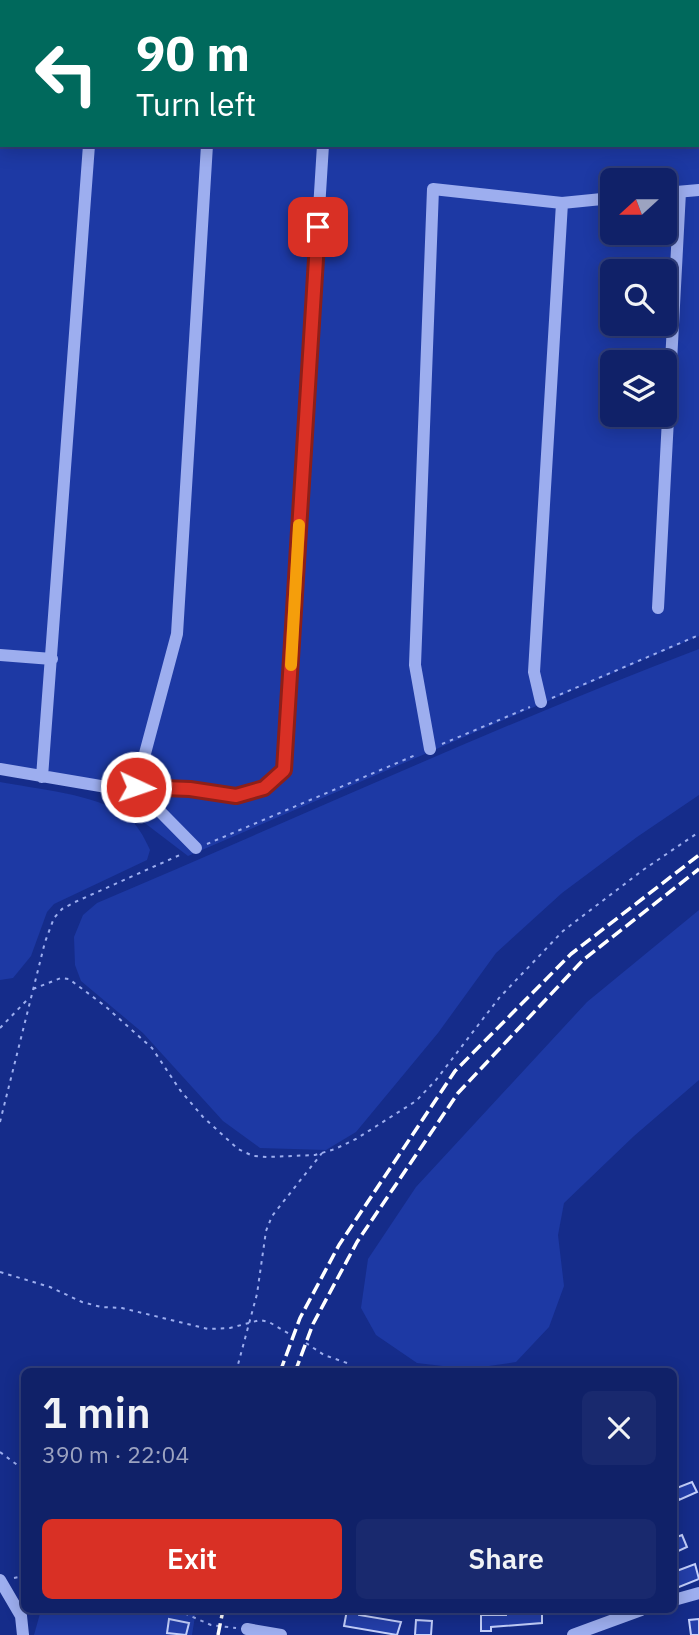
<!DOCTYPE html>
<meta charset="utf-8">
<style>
:root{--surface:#102168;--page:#19296e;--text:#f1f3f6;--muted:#9ca3c0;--line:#303e7c;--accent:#d93025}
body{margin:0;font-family:"IBM Plex Sans",sans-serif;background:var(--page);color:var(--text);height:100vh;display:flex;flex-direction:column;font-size:26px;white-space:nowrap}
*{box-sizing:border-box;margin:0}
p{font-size:23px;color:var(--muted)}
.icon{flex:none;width:38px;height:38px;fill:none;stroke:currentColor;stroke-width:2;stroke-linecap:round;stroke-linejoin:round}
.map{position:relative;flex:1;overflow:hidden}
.sheet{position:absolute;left:21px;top:1368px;width:656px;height:245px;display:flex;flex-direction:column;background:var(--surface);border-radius:10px;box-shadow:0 4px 18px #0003,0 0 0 2px var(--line)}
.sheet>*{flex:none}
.hud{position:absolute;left:0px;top:0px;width:700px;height:147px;box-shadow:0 4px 18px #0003,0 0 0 2px var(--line);background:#00695c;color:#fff;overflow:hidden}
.needle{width:46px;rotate:249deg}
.fabs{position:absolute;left:600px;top:168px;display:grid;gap:14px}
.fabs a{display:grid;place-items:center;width:77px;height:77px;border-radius:10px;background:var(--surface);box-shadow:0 4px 18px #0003,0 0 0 2px var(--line);font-size:35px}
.pin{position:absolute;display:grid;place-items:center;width:60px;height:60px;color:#fff;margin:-30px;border-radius:14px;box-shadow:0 4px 10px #0006}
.me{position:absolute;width:77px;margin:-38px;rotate:93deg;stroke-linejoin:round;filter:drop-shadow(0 0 5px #0008)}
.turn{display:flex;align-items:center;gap:24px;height:147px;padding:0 21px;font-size:32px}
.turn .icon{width:91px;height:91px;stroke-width:2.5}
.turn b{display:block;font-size:49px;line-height:60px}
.round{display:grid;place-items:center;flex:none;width:74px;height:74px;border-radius:10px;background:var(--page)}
.head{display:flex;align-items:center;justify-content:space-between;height:119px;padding:0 21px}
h1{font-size:42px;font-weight:600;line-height:52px}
.primary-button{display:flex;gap:14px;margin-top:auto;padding:14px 21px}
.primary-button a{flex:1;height:80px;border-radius:10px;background:var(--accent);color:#fff;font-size:28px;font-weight:600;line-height:80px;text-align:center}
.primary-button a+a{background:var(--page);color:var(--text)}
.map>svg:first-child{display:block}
</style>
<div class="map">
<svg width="699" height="1635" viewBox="0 0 699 1635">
<rect width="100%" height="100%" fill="#152c8a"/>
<path fill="#1d39a4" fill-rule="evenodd" d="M 0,0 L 699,0 L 699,636 L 188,856 L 104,792 L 0,772 ZM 2,2 L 698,2 L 698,145 L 2,145 ZM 612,180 L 665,180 L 665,233 L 612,233 ZM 612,271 L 665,271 L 665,324 L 612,324 ZM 612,362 L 665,362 L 665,415 L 612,415 Z
M 699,649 L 699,795 L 637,837 L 562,893 L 496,953 L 438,1033 L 356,1132 L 326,1150 L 260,1148 L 223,1121 L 143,1033 L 81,981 L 75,965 L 74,937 L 83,915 L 97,903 C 298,818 496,726 699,649 Z
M 0,782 C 36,789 95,794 125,815 C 137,823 144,837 150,850 L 147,860 L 54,904 L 47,912 L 31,956 L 13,978 L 0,980 Z
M 699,910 L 699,1080 L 634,1136 L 564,1203 L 558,1235 L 564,1286 L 549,1327 L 516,1362 L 468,1369 L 417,1363 L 376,1335 L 361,1308 L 368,1259 L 416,1187 L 587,1002 Z
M 41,1610 L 196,1610 L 192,1635 L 34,1635 Z"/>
<path fill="#233ea9" stroke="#c3cffb" stroke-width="2" d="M 692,1482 L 697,1492 L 679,1500 L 674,1489 Z
M 682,1535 L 687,1547 L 674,1553 L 674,1538 Z
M 695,1564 L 699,1579 L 674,1589 L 674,1572 Z
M 347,1610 L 359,1613 L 359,1615 L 401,1622 L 397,1635 L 344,1626 Z
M 506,1610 L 542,1611 L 542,1623 L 491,1627 L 491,1631 L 481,1631 L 481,1615 L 506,1615 Z
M 169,1619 L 189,1623 L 186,1635 L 167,1633 Z
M 699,1619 L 699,1635 L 691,1635 L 689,1620 Z
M 416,1620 L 432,1621 L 431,1635 L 415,1635 Z"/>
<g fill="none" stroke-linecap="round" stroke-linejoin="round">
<path stroke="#9daeef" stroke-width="2" stroke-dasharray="3.5 5" stroke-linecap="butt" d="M 552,698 L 699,635
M 442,744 L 530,707
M 207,844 L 418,754
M 33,989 L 61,978 L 69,979 L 105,1006 L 152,1048 L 180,1090 L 203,1117 L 238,1149 L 253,1156 L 268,1157 L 315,1155 L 335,1149 L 356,1139 L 416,1101 L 436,1080 L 499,998 L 563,931 L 643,870 L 699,832
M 0,1028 L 29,998
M 0,1122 L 45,942 L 54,918 L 62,909 L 75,902 L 182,854
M 0,1272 L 50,1287 L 82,1302 L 101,1307 L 122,1308 L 208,1329 L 230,1328 L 260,1320 L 269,1322 L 293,1336
M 306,1343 L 324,1355 L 350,1364
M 236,1372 L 257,1294 L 266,1231 L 272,1216 L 322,1153
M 0,1452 L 24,1470
M 14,1578 L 24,1576
M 177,1610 L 211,1625 L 236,1628"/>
<path stroke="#9daeef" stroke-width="12" d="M 91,0 L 91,2
M 0,43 L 2,44
M 698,138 L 699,138
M 207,145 L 177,634 L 136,787 L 190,789 L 236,796 L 264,788 L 284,770 L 323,145
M 665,193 L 699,190
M 658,608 L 680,192
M 0,655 L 52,659
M 541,702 L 534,672 L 562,203
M 430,749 L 415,665 L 433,189 L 562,203 L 612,198
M 0,769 L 124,790 L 136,787 L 196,848
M 42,777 L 89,145
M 0,1580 L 21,1616 L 23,1635
M 674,1600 L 699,1593
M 247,1629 L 281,1635
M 573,1635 L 641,1610"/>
<path stroke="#fff" stroke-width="3.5" stroke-dasharray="12 5" stroke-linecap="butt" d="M 280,1372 L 300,1318 L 339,1245 L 455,1071 L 571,954 L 699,855
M 295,1372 L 313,1324 L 357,1242 L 458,1093 L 583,960 L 699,869
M 218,1635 L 223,1610"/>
</g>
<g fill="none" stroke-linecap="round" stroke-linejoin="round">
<g stroke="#8d1f18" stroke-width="18">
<path id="route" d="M 136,787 L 190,789 L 236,796 L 264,788 L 284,770 L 318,227"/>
</g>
<use href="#route" stroke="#d93025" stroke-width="12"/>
<path stroke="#f59e0b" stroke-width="12" d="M 291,665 L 299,525"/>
</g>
</svg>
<div class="fabs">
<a><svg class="needle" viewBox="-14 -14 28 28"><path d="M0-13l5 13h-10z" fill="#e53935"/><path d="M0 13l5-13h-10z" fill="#9ca3c0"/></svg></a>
<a><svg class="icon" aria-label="search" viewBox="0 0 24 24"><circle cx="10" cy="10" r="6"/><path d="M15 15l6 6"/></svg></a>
<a><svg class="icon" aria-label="layers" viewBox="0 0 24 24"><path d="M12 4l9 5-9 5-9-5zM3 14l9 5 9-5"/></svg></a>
</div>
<div class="pin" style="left:318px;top:227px;background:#d93025"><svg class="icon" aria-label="arrive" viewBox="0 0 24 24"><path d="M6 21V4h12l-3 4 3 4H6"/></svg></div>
<svg class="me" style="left:136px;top:787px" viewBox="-20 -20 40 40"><circle r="17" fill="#d93025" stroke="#fff" stroke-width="3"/><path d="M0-11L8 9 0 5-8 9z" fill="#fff"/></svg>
<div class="hud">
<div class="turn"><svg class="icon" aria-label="left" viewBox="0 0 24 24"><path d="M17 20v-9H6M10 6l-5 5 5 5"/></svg><div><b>90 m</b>Turn left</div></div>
</div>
<section class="sheet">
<div class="head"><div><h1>1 min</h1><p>390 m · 22:04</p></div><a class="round"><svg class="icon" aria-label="close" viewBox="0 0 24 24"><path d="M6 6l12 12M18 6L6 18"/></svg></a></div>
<div class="primary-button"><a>Exit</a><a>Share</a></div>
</section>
</div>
